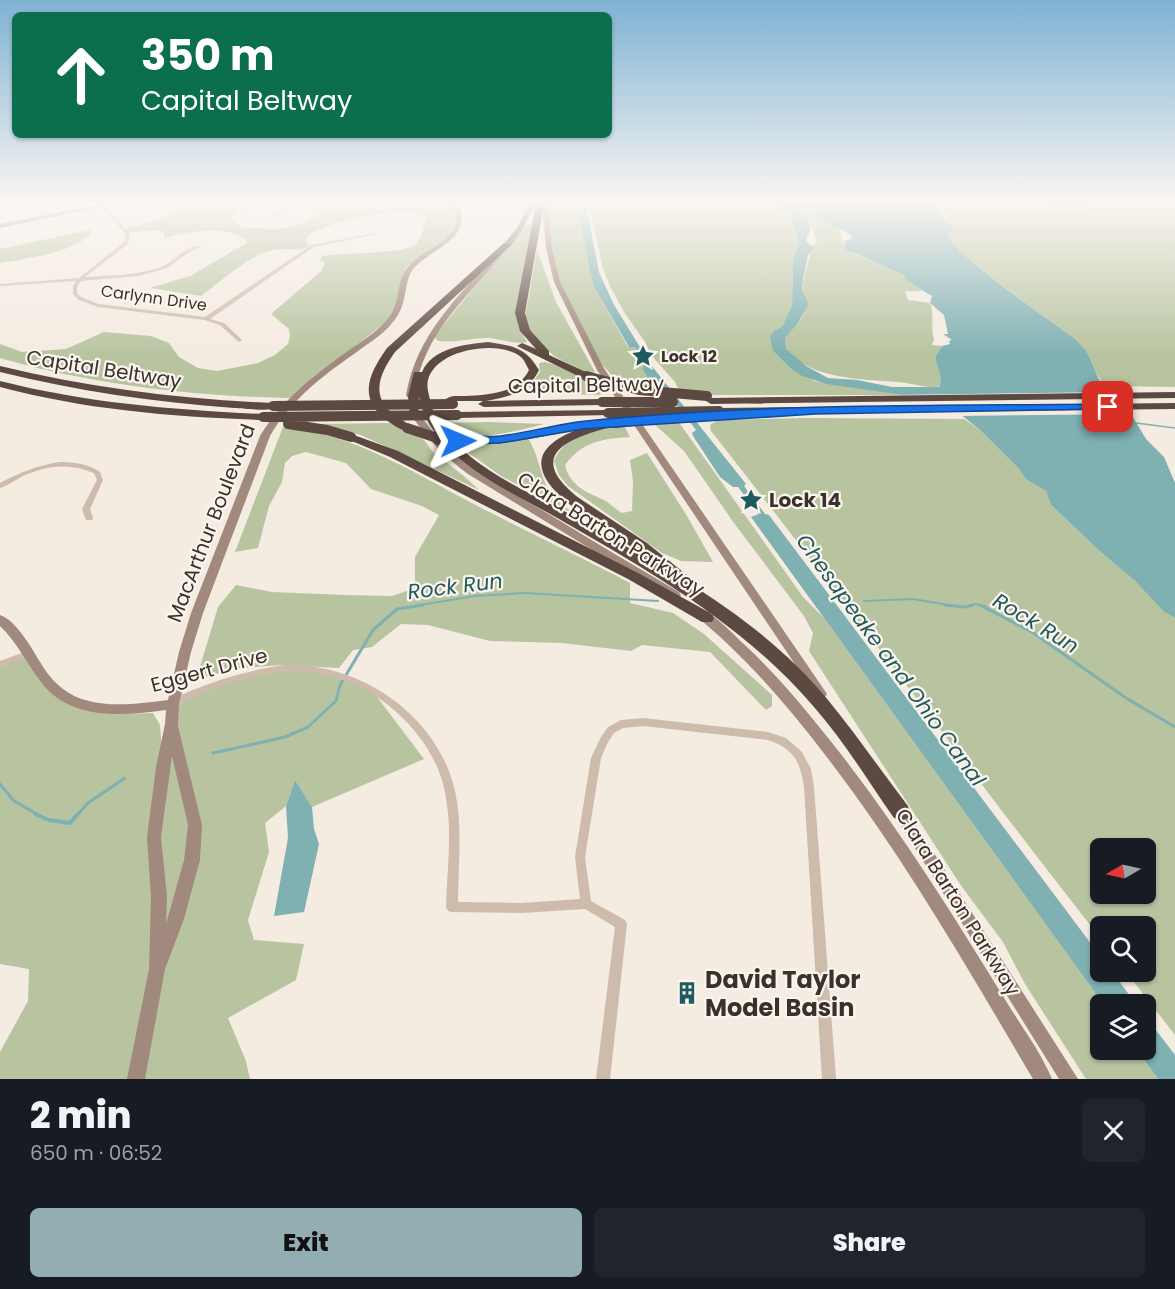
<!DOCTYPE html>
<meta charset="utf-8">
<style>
:root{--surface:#171b24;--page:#20242c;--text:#f1f3f6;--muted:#9ea1a6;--accent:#92aeb2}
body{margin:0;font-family:Poppins,sans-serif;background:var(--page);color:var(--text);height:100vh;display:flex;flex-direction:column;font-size:22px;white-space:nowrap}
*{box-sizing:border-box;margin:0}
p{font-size:20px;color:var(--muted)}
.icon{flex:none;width:33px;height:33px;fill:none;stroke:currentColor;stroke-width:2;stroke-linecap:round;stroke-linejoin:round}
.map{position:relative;height:1079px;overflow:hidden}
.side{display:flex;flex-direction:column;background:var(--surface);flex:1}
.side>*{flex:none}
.banner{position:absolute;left:12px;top:12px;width:600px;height:126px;border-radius:9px;box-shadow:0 2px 4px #0004;background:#0b6e4f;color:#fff;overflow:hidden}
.needle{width:39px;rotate:261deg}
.controls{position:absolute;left:1090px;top:838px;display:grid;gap:12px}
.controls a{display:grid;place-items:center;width:66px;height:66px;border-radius:9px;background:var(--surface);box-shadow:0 2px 4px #0004;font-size:30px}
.pin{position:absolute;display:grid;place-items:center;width:51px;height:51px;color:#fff;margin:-26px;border-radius:12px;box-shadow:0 3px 9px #0006}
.me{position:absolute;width:66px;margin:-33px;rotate:89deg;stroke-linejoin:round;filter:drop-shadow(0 0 4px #0008)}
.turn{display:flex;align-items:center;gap:21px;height:126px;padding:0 30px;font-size:27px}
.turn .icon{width:78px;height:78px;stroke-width:2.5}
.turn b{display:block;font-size:42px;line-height:51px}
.round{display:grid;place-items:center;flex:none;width:63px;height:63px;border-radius:9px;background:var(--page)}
.head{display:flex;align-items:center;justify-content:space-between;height:102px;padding:0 30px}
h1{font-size:36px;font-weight:800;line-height:45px}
.primary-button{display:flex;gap:12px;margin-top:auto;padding:12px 30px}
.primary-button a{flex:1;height:69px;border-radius:9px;background:var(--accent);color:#111;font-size:24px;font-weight:800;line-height:69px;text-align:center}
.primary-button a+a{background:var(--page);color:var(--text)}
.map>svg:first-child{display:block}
</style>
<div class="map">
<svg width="1175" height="1079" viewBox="0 0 1175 1079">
<rect width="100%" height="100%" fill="#f4ebe1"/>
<path fill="#b8c4a0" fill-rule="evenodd" d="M 197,204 L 259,204 L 237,212 L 231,219 L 243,228 L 277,229 L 295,226 L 309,220 L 334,204 L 452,204 L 457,210 L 457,220 L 448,237 L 406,267 L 402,278 L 403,291 L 392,317 L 290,398 C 192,396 94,385 0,358 L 0,344 L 22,352 L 66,349 L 104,332 L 151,336 L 169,343 L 179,357 L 198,368 L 217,371 L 258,363 L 275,355 L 288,344 L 290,336 L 289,329 L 271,314 L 321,271 L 325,263 L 320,259 L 322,256 C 341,253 406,254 416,244 C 423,237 424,225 426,217 C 407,204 319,222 306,239 L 309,246 C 298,253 286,247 273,250 C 250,254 220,282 201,296 L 150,288 L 190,276 L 247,243 C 237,224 181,231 165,239 L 164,234 L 160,230 L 126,233 L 123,229 C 149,223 171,212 197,204 Z
M 547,204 L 575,204 L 577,206 L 593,285 L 628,347 L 635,347 L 647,365 L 656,391 L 618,383 L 602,364 L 559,281 L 553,254 Z
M 589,204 L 775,204 L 788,212 L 794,222 L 799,243 L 793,260 L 792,305 L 782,328 L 775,330 L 773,351 L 790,368 L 815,381 L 908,395 L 698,395 L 679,390 L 675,382 L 652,356 L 645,342 L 624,312 L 610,286 L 603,269 Z
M 937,204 L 1172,204 L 1175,206 L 1175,387 L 1106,386 C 1093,372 1087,349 1072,337 C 1050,319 954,255 948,234 L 952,231 C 951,222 942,212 937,204 Z
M 806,211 L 839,228 L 844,246 L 854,254 L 907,276 L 905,279 L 917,285 L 922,291 L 905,291 L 908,300 L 930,303 C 935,315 930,327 934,339 L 932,345 L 942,346 L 935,357 L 942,377 L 938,387 C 924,388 912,383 898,382 C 862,379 810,380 786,349 L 785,338 C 791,329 801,322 805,312 C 810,302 802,296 803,285 C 803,275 813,251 812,245 L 817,243 C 814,232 810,221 803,212 Z
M 532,223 L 516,315 L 520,330 L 527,342 C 515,345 501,339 489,338 C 471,338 455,343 438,341 L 434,337 L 445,323 L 526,224 Z
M 90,230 L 91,233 C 73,254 26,258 0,263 L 0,249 Z
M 537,250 L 556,302 L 595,372 L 590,375 L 554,356 L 530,334 L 525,317 Z
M 545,362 L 556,365 L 605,387 L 600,395 L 536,393 L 529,387 L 540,372 L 539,363 Z
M 807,418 L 964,419 L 980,430 L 1018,468 L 1027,480 L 1046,491 L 1051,505 L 1103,554 L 1134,580 L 1164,612 L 1175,618 L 1175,1035 L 1126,972 L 1146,972 L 1146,927 L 1101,927 L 1101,939 C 969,771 843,598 711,431 L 710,425 L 718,420 ZM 1101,849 L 1146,849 L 1146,894 L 1101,894 Z
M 678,421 L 803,597 L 824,618 L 1104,1005 L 1101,1005 L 1101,1050 L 1137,1050 L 1158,1079 L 1086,1079 L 1025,984 L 1003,942 L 962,887 L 809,651 L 813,633 L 804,616 L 734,523 L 684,451 L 653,423 Z
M 489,422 L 544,424 C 509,433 487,438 450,437 L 442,423 Z
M 391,423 L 424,440 L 432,451 L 465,477 L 479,490 L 361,435 L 314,424 Z
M 283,427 C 353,434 409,470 470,502 C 523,530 577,555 630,583 L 630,603 L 673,613 L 704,634 L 772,695 L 772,706 L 766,710 L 710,652 L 642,645 L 631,651 L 562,643 L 490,641 L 428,625 L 401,624 L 372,647 L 353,650 L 339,668 L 280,665 L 232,669 L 196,680 L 218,607 L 236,585 L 272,592 L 345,595 L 392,596 L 415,588 L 415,557 L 439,515 L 422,506 L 371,489 L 346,463 L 306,452 L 292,456 L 285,463 L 282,482 L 269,506 L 258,548 L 235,552 Z
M 611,427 L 625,427 L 630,437 C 602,439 583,441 565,465 C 570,485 585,492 602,499 C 609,502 615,509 622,513 L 632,511 L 633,481 L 630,460 L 647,453 L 687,516 L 713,562 L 681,561 L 662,553 L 568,486 L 559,475 L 554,461 C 564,437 587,432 611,427 Z
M 528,438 C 539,455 539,473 549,491 C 555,501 569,509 578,516 L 501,476 L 465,450 L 462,445 Z
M 30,653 L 58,694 L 123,714 L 153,713 L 160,725 L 163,762 L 173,704 L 231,680 L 300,668 L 329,673 L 371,689 L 424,759 L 312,807 L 295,780 L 286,806 L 265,823 L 269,852 L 248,920 L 254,940 L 304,944 L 296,980 L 228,1018 L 246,1061 L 250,1079 L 0,1079 L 0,1052 L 28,1001 L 29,969 L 0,964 L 0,665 Z"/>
<path fill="#7fb0b2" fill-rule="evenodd" d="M 582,204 L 586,205 L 599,272 L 614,305 L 651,365 L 746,484 L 744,486 L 765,514 L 769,515 L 778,527 L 1101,957 L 1101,972 L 1112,972 L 1137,1005 L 1104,1005 L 751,517 L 759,514 L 738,487 L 733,487 L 720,477 L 693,436 L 692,433 L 696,430 L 678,406 L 663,401 L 643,370 L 643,366 L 647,365 L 635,347 L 629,347 L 593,285 L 577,208 Z
M 776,204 L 937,204 L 944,218 L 954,228 L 948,235 C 954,255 1053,322 1075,339 L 1086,351 L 1099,379 L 1131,414 L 1146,439 L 1164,457 L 1175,483 L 1175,618 L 1164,612 L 1134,580 L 1103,554 L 1051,505 L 1046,491 L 1027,480 L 1018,468 L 980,430 L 960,414 L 924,398 L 827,384 L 802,376 L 790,368 L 773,351 L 770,337 L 775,330 L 782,327 L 792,305 L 793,260 L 799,243 L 791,215 ZM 804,211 L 851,235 L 852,239 L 844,241 L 845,249 L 906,276 L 904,279 C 915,284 922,291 932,296 L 930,303 L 944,315 L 948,334 L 943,334 L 952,340 L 949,341 L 950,344 L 942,346 L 935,357 L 941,377 L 939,387 L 892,387 L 857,380 L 828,378 L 806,366 L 786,349 L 785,338 L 798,323 L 807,308 L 808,303 L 802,289 L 803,279 L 808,256 L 813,248 L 806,240 L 811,228 Z
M 295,780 L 312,807 L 314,829 L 319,844 L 304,912 L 274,916 L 288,838 L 286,806 Z
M 1146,1017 L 1175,1055 L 1175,1079 L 1158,1079 L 1137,1050 L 1146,1050 Z"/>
<path fill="#f4ebe1" d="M 1115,392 L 1134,414 L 956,416 L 923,401 L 890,395 Z"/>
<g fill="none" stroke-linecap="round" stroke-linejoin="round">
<path stroke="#7fb0b2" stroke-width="1.5" d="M 1048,204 L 1117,210 L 1175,210
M 1136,423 L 1175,428"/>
<path stroke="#7fb0b2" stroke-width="2" d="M 864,601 L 913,599 L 954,606
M 414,606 L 475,596 L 525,593 L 658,601
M 968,606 L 975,604 L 985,606"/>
<path stroke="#7fb0b2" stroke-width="3" d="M 945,605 L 965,607 L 973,605
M 980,605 L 1032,632 L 1126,698 L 1175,727
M 213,753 L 285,737 L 308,727 L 336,701 L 340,685 L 373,630 L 397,609 L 423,605
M 0,784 L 13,800 L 38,815
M 77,815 L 88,803 L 125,778"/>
<path stroke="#7fb0b2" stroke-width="4" d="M 35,814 L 49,820 L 70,823 L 78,814"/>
<path fill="#cdbbac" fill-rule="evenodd" d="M 295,204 L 300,204 L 275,217 L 272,216 Z
M 101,205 L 103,205 L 130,234 L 128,244 L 85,277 C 111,275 137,276 161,267 C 174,262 187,243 202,246 L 188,253 L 167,268 L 139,276 L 81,281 L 77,286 L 77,294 L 83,298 L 99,304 L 205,317 L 311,245 L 375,233 L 377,234 L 314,247 L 210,319 L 224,323 L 241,339 L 242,340 L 239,342 L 220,325 L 205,320 L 98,307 L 79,300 L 73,294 L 73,286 L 76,281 L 0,286 L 0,284 L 79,278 L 124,242 L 126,234 L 101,207 Z
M 60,462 C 74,462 88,464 100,472 L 103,480 L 90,509 L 93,518 L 92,520 L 86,520 L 82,509 L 97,480 L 94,473 C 70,463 49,465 25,475 C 17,479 9,485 0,488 L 0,483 C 19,473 38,465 60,462 Z
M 30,650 L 33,651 L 34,653 L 33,655 L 0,668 L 0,661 Z
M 284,665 C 360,662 438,715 455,791 C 463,827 458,865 458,902 L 522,903 L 580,899 L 575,857 L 591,758 L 601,737 L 608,727 L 621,720 L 643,718 L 768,732 L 786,738 L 802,752 L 811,769 L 814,787 L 836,1079 L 822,1079 L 804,787 C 800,761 794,749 768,740 L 643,726 L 623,728 L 614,733 L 608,742 L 601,758 L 585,857 L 591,901 L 625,920 L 627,924 L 610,1079 L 596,1079 L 615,927 L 585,909 L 522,913 L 452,912 L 448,911 L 446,907 C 447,869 453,831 445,793 C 435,736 378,684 321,674 C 303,671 285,671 267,674 C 246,678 226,684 206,692 C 195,697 184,703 173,708 L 170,707 L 168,704 C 173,698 181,695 188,692 C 219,679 250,670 284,665 Z"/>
<path fill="#a18a7d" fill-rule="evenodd" d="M 104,204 L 115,204 L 0,228 L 0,224 Z
M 452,204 L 458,204 C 475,238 432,248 414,268 C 403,280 409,304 393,322 C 383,335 367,344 354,354 C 321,377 290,401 270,436 L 203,613 L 191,652 L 179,704 L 178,726 L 202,825 L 200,860 L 184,919 L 165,969 L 145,1079 L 127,1079 L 149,969 L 151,897 L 147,837 L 156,767 L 165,724 L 166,710 C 124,716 70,721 41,682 C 27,664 17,642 0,626 L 0,615 C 12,619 22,634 29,644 C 39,660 48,678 63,689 C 91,711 135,704 168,700 L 179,652 L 191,613 L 260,436 C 282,400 312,377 345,353 C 359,343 374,334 385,322 C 402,305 395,284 407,268 C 424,246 470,239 452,204 ZM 172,756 L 188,825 L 184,860 L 166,924 L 167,897 L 161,837 Z
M 542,204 L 548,204 L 552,248 L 560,282 L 605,370 L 825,691 L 827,694 L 825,697 L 821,699 L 817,697 L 597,370 L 554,282 L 546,248 Z
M 499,251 L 504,252 C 465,301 425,330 414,395 L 410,398 L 407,397 L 406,395 C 417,333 459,296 499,251 Z
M 413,408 L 416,409 C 449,460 501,486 552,516 C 594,542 637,567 679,592 L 681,595 L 679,598 L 671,598 L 468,474 C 444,456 424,437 409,411 Z
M 700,609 C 715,614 734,635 746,646 C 778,676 806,710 833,744 C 897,825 952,913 1006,1001 C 1021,1026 1041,1052 1052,1079 L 1033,1079 C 968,969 904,857 826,756 C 787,705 746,657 696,616 L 694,613 L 696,610 Z
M 897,801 L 902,803 L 1078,1079 L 1059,1079 L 892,811 L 890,807 L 892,803 Z"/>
<path fill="#7d675c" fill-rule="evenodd" d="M 529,204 L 535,204 L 523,228 L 510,247 L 504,247 L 503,245 L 517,228 Z"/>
<path fill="#5c4a42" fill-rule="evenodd" d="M 536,204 L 544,204 L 525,313 L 530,330 L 549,351 L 549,355 L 590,374 L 590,378 L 582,378 L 517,346 L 522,343 L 536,349 L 520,331 L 515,313 Z
M 504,243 L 511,245 L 395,352 C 382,370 370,393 390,411 C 397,418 406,421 413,428 L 411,430 C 403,432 396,427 389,422 C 357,399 368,375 387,348 Z
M 488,342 C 514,346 525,347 539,370 C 529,392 509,397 486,401 L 602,399 L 607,402 L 602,405 L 484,407 L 478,404 L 483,401 L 447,401 L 446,399 C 451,395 457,396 464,396 C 488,395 517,394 529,370 C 527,367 525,361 522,358 C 498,336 420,352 428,391 C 431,404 433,415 441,425 C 468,466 522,489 564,511 C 595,528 626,546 656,564 L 569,504 C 531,473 530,447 579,429 C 560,433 477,452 464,441 L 470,437 L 500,437 L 577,423 L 581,424 L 581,428 L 615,420 L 619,421 L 619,425 C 575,436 520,452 579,498 L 647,543 L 688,576 L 684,580 C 736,612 789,652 828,700 C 856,734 881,771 908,806 L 910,812 L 908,818 L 901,820 L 894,818 C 868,781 844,741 814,707 C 744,625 651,572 559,519 C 510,491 431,458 419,397 L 418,416 L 410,416 L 408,396 L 414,372 L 422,372 C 432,348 466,344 488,342 Z
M 0,366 C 90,388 180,399 273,403 L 279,406 C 270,413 245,408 234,408 C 154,402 77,391 0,372 Z
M 0,381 C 87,403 174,410 263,414 L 269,417 L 263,420 C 174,417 87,410 0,387 Z
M 1175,392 L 1175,398 L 711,404 L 706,401 L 711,398 Z
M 1175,403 L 1175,409 L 719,414 L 713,411 L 719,408 Z
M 608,410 L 614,413 L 612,415 L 457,418 L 451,415 L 457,412 Z
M 351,434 L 398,451 L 638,573 L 712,614 L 714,618 L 712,622 L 702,622 L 628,579 L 390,457 L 347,439 L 345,437 Z"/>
<path stroke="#5c4a42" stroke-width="10" d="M 586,376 L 639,390 L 707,396
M 602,402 L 673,402
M 273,406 L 453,404
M 608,413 L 719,411
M 263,417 L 457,415
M 615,423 L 640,420
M 288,424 L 327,430 L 351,437
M 407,428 L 440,439 L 458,440"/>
<path stroke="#5c4a42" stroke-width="13" d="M 439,439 L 470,441"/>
</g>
<linearGradient id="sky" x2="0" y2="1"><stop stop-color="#7eb2d2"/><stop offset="0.57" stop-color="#faf6f2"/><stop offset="1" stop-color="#faf6f2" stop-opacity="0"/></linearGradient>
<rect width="1175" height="355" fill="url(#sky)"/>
<path fill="#1a73e8" stroke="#114b97" stroke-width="1.5" d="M 1108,404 L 1114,407 L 1112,409 L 815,414 L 583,429 L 500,443 L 458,444 L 452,441 C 462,432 488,438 501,436 C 530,432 558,424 586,421 C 759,403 935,406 1108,404 Z"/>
<defs>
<g id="sight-bare" transform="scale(1.8)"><path d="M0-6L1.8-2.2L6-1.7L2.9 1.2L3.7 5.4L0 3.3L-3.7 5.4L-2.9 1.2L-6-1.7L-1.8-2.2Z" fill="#1f5a5e" stroke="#fbf5ee" stroke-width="2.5" paint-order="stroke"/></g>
<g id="building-bare" transform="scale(1.8)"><path d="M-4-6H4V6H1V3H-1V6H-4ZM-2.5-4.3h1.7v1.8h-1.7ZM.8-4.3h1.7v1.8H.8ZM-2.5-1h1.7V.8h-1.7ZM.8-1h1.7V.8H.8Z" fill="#1f5a5e" stroke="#fbf5ee" stroke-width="2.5" paint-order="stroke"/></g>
</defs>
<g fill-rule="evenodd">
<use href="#sight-bare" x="643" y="356"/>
<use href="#sight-bare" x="751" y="500"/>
<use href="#building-bare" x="687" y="993"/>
</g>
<g text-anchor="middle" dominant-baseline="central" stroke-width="4.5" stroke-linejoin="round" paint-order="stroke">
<g font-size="16" fill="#3b302b" stroke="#fbf5ee">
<text transform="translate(154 298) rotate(8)">Carlynn Drive</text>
</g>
<g font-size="16" font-weight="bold" fill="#3b302b" stroke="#fbf5ee" text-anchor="start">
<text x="661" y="356">Lock 12</text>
</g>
<g font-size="20" fill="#3b302b" stroke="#fbf5ee">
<text transform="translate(104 369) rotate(9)">Capital Beltway</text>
<text transform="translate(586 385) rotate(-1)">Capital Beltway</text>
<text transform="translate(211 523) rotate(-69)">MacArthur Boulevard</text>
<text transform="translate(611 534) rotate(32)">Clara Barton Parkway</text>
<text transform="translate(209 670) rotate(-15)">Eggert Drive</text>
<text transform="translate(958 902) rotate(58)">Clara Barton Parkway</text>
</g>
<g font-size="20" font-weight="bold" fill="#3b302b" stroke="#fbf5ee" text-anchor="start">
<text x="769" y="500">Lock 14</text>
</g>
<g font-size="21" font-style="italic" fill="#1f5a5e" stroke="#fbf5ee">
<text transform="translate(455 586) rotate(-7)">Rock Run</text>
<text transform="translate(1036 623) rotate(31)">Rock Run</text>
<text transform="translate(891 660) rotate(54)">Chesapeake and Ohio Canal</text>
</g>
<g font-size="24" font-weight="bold" fill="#3b302b" stroke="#fbf5ee" text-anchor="start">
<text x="705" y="979">David Taylor<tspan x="705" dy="28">Model Basin</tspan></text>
</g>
</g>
</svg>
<div class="controls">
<a><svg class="needle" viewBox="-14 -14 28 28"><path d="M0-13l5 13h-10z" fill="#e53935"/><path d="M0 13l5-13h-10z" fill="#9ea1a6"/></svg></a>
<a><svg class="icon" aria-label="search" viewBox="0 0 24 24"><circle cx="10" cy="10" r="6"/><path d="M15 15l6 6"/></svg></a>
<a><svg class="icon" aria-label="layers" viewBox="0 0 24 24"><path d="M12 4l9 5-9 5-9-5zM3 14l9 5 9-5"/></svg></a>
</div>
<div class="pin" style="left:1108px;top:407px;background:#d93025"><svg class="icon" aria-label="arrive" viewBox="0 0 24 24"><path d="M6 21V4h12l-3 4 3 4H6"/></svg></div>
<svg class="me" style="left:458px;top:441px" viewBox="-20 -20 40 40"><path d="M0-17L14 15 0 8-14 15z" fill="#1a73e8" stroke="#fff" stroke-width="4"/></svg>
<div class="banner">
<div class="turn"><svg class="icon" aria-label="ahead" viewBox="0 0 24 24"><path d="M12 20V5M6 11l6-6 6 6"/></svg><div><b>350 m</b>Capital Beltway</div></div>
</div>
</div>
<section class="side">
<div class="head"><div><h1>2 min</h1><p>650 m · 06:52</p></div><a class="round"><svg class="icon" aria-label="close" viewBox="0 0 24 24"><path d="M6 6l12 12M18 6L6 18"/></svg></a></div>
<div class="primary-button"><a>Exit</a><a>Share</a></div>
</section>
